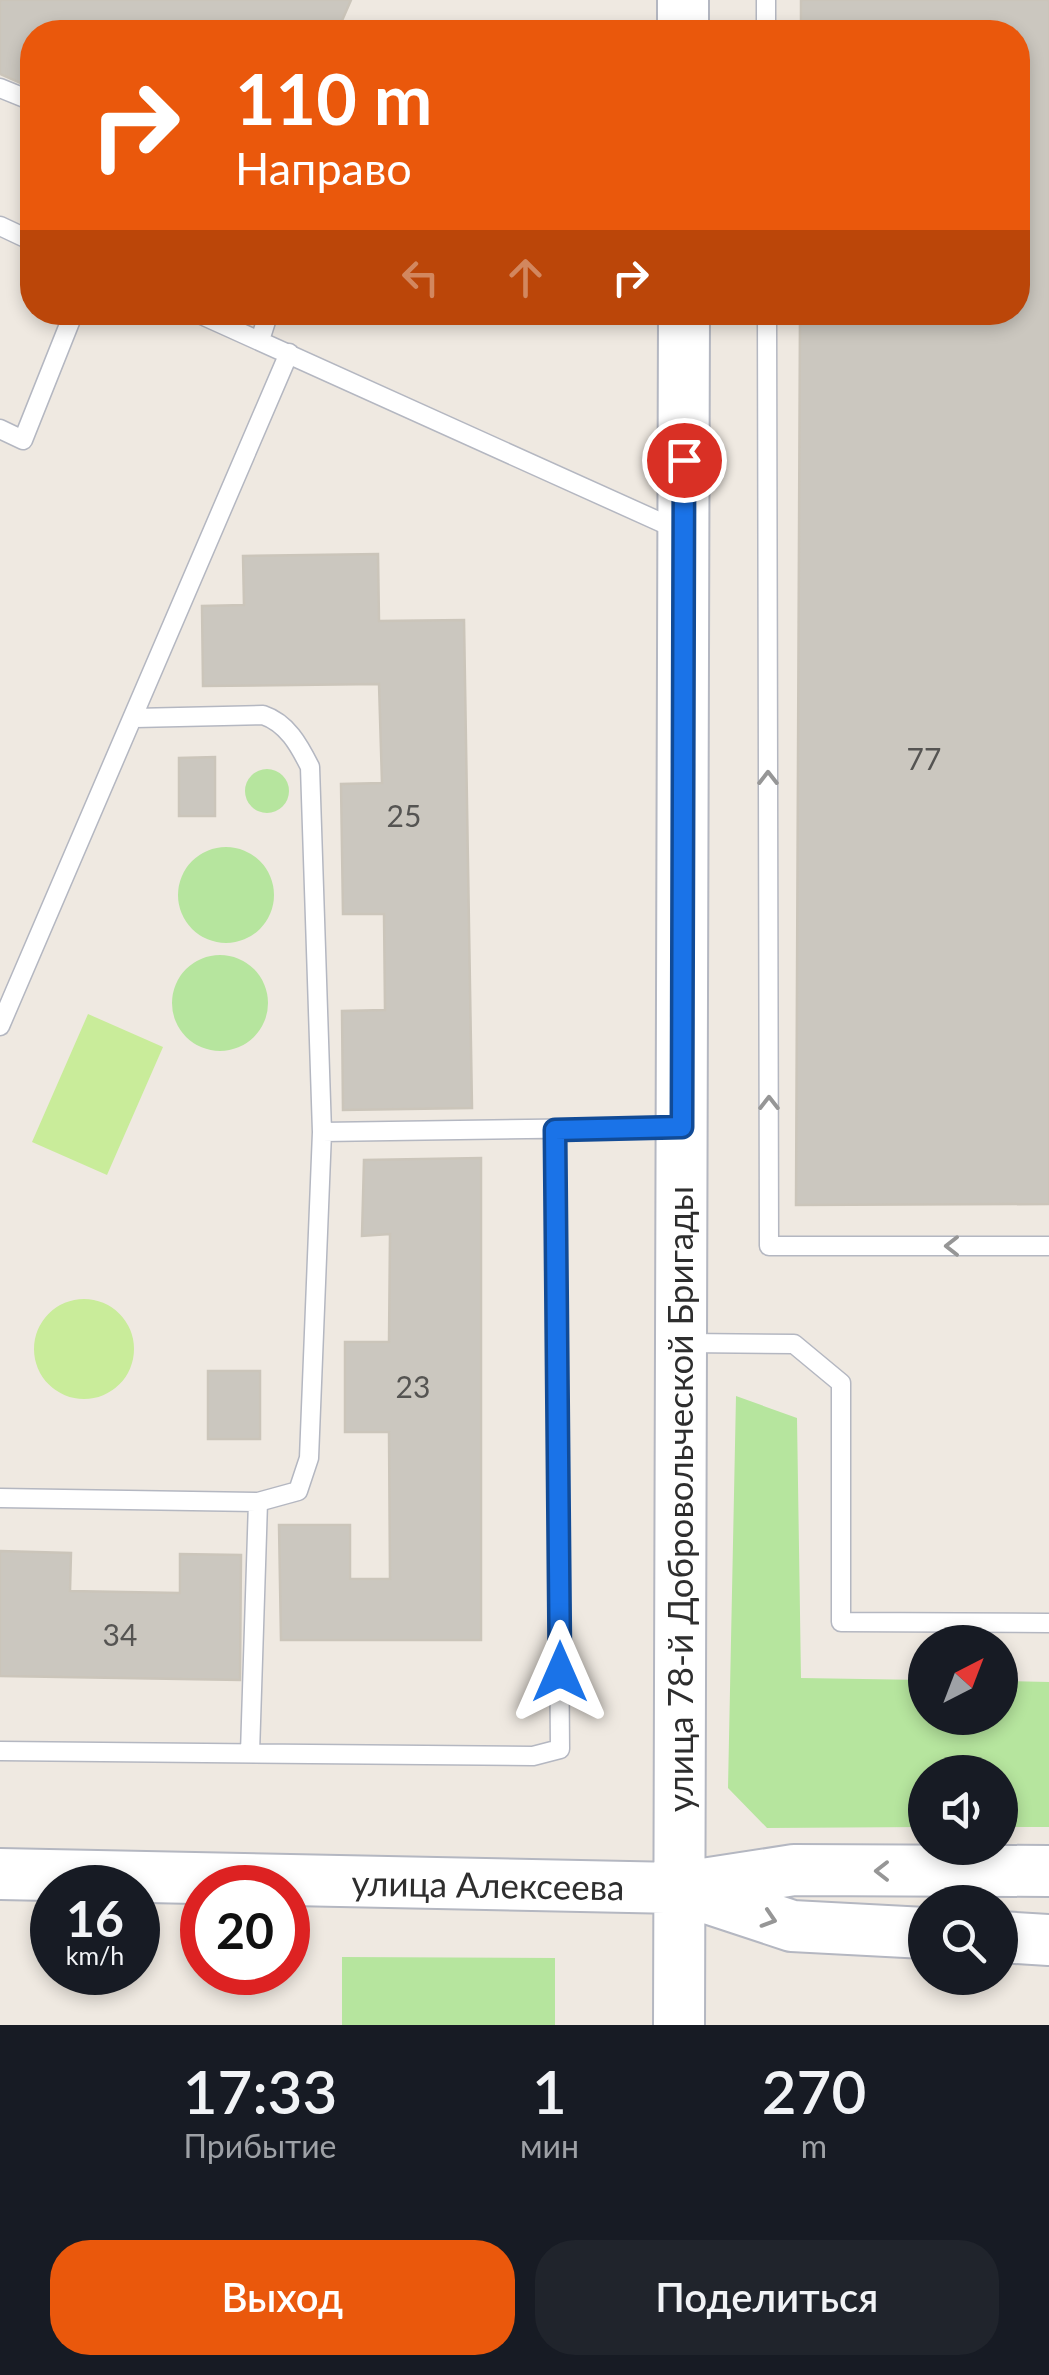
<!DOCTYPE html>
<html lang="ru">
<meta charset="utf-8">
<style>
:root{--surface:#171b24;--page:#20242c;--text:#f1f3f6;--muted:#9ea1a6;--accent:#ea580c}
body{margin:0;font-family:Lato,sans-serif;background:var(--page);color:var(--text);height:100vh;display:flex;flex-direction:column;font-size:38px;white-space:nowrap}
*{box-sizing:border-box;margin:0}
p{font-size:32px;color:var(--muted)}
.icon{flex:none;width:55px;height:55px;fill:none;stroke:currentColor;stroke-width:2;stroke-linecap:round;stroke-linejoin:round}
.map{position:relative;height:2025px;overflow:hidden}
.panel{display:flex;flex-direction:column;background:var(--surface);flex:1}
.panel>*{flex:none}
.guide{position:absolute;left:20px;top:20px;width:1010px;height:305px;border-radius:40px;box-shadow:0 5px 15px #0003;background:#ea580c;color:#fff;overflow:hidden}
.needle{width:65px;rotate:42deg}
.buttons{position:absolute;left:908px;top:1625px;display:grid;gap:20px}
.buttons a{display:grid;place-items:center;width:110px;height:110px;border-radius:50%;background:var(--surface);box-shadow:0 5px 15px #0003;font-size:50px}
.speed{position:absolute;left:30px;top:1865px;display:flex;gap:20px;font-size:50px;font-weight:700;text-align:center}
.speed>*{display:grid;place-content:center;width:130px;height:130px;border-radius:50%;background:var(--surface);box-shadow:0 5px 15px #0003;line-height:1}
.speed small{font-size:25px;font-weight:400}
.speed .limit{border:15px solid #d22;background:#fff;color:#111}
.pin{position:absolute;display:grid;place-items:center;width:85px;height:85px;color:#fff;margin:-42px;border:5px solid #fff;border-radius:50%;box-shadow:0 2px 10px #0007}
.me{position:absolute;width:110px;margin:-55px;rotate:0deg;stroke-linejoin:round;filter:drop-shadow(0 0 8px #0008)}
.turn{display:flex;align-items:center;gap:35px;height:210px;padding:0 50px;font-size:45px}
.turn .icon{width:130px;height:130px;stroke-width:2.5}
.turn b{display:block;font-size:70px;line-height:85px}
.lanes{display:flex;align-items:center;height:95px;padding:0 50px;background:#0003;justify-content:center;gap:50px;direction:ltr}
.lanes .off{opacity:.35}
.eta{display:flex;justify-content:space-evenly;align-items:center;height:170px;text-align:center}
.eta b{font-size:60px;font-weight:600;line-height:70px}
.primary-button{display:flex;gap:20px;margin-top:auto;padding:20px 50px}
.primary-button a{flex:1;height:115px;border-radius:40px;background:var(--accent);color:#fff;font-size:40px;font-weight:600;line-height:115px;text-align:center}
.primary-button a+a{background:var(--page);color:var(--text)}
.map>svg:first-child{display:block}
</style>
<div class="map">
<svg width="1049" height="2025" viewBox="0 0 1049 2025">
<rect width="100%" height="100%" fill="#efe9e1"/>
<path fill="#b6e59e" d="M245 791a22 22 0 1 1 44 0a22 22 0 1 1-44 0Z
M178 895a48 48 0 1 1 96 0a48 48 0 1 1-96 0Z
M172 1003a48 48 0 1 1 96 0a48 48 0 1 1-96 0Z
M 736,1396 L 797,1418 L 801,1678 L 925,1680 L 925,1718 L 1000,1718 L 1000,1681 L 1049,1682 L 1049,1827 L 1000,1827 L 1000,1772 L 925,1772 L 925,1827 L 767,1828 L 728,1788 Z
M 342,1957 L 555,1958 L 555,2025 L 342,2025 Z"/>
<path fill="#c9ec9a" d="M 88,1014 L 163,1047 L 107,1175 L 32,1142 Z
M34 1349a50 50 0 1 1 100 0a50 50 0 1 1-100 0Z"/>
<path fill="#cbc7bf" stroke="#cbc5ba" stroke-width="2.5" d="M 0,0 L 351,0 L 337,32 L 32,32 L 32,88 L 0,74 Z
M 801,0 L 1049,0 L 1049,1204 L 796,1205 L 800,312 L 1018,312 L 1018,32 L 801,32 Z
M 556,312 L 587,312 L 587,320 L 556,320 Z
M 378,554 L 379,621 L 464,620 L 472,1108 L 343,1110 L 342,1011 L 385,1010 L 384,914 L 343,914 L 341,784 L 382,783 L 379,684 L 203,686 L 202,606 L 244,605 L 243,556 Z
M 215,757 L 215,816 L 179,816 L 179,758 Z
M 481,1158 L 481,1640 L 281,1640 L 279,1525 L 350,1525 L 350,1579 L 390,1579 L 389,1432 L 345,1432 L 345,1342 L 389,1342 L 390,1234 L 362,1236 L 364,1160 Z
M 208,1371 L 260,1371 L 260,1439 L 208,1439 Z
M 0,1551 L 71,1553 L 70,1591 L 180,1593 L 180,1554 L 241,1555 L 240,1680 L 0,1676 Z"/>
<g fill="none" stroke-linecap="round" stroke-linejoin="round">
<g stroke="#b4b7c1" stroke-width="21">
<path id="lane" d="M 766,0 L 766,32
M 0,88 L 32,101
M 0,226 L 32,241
M 195,312 L 678,530
M 767,312 L 769,1246 L 1049,1246
M 260,340 L 269,312
M 0,429 L 23,440 L 74,312
M 135,718 L 263,715 C 287,723 299,745 310,767 L 322,1132 L 309,1458 L 298,1491 L 258,1502
M 0,1026 L 289,353
M 322,1132 L 676,1127
M 686,1343 L 794,1344 L 841,1383 L 841,1622 L 1049,1623
M 0,1498 L 258,1502 L 250,1753
M 0,1751 L 533,1756 L 560,1749 L 555,1130"/>
</g>
<g stroke="#b4b7c1" stroke-width="54">
<path id="secondary" d="M 683,32 L 683,0
M 0,1874 L 677,1888 L 794,1870 L 1049,1871
M 686,1891 L 792,1926 L 925,1933
M 1000,1937 L 1049,1940
M 679,2025 L 684,312"/>
</g>
<use href="#lane" stroke="#fff" stroke-width="18"/>
<use href="#secondary" stroke="#fff" stroke-width="50"/>
</g>
<defs><path id="oneway-chevron" d="M-2-3.5L2.5 0L-2 3.5" fill="none" stroke-width="1.6" stroke-linecap="round" stroke-linejoin="round" transform="scale(2.5)"/></defs>
<g stroke="#969696">
<use href="#oneway-chevron" transform="translate(768 778) rotate(-90)"/>
<use href="#oneway-chevron" transform="translate(769 1103) rotate(-90)"/>
<use href="#oneway-chevron" transform="translate(952 1246) rotate(180)"/>
<use href="#oneway-chevron" transform="translate(882 1871) rotate(-180)"/>
<use href="#oneway-chevron" transform="translate(769 1919) rotate(18)"/>
</g>
<g fill="none" stroke-linecap="round" stroke-linejoin="round">
<g stroke="#114b97" stroke-width="25">
<path id="route" d="M 560,1672 L 555,1130 L 682,1127 L 684,460"/>
</g>
<use href="#route" stroke="#1a73e8" stroke-width="18"/>
</g>
<g text-anchor="middle" dominant-baseline="central" stroke-width="8" stroke-linejoin="round" paint-order="stroke">
<g font-size="30" fill="#555452">
<text x="924" y="758">77</text>
<text x="404" y="815">25</text>
<text x="413" y="1386">23</text>
<text x="120" y="1634">34</text>
</g>
<g font-size="35" fill="#2e2e2e" stroke="#fff">
<text transform="translate(679 1499) rotate(-90)">улица 78-й Добровольческой Бригады</text>
<text transform="translate(488 1884) rotate(1)">улица Алексеева</text>
</g>
</g>
</svg>
<div class="buttons">
<a><svg class="needle" viewBox="-14 -14 28 28"><path d="M0-13l5 13h-10z" fill="#e53935"/><path d="M0 13l5-13h-10z" fill="#9ea1a6"/></svg></a>
<a><svg class="icon" aria-label="sound" viewBox="0 0 24 24"><path d="M4 9h4l5-4v14l-5-4H4zM17 9q2 3 0 6"/></svg></a>
<a><svg class="icon" aria-label="search" viewBox="0 0 24 24"><circle cx="10" cy="10" r="6"/><path d="M15 15l6 6"/></svg></a>
</div>
<div class="speed"><div>16<small>km/h</small></div><div class="limit">20</div></div>
<div class="pin" style="left:684px;top:460px;background:#d93025"><svg class="icon" aria-label="arrive" viewBox="0 0 24 24"><path d="M6 21V4h12l-3 4 3 4H6"/></svg></div>
<svg class="me" style="left:560px;top:1672px" viewBox="-20 -20 40 40"><path d="M0-17L14 15 0 8-14 15z" fill="#1a73e8" stroke="#fff" stroke-width="4"/></svg>
<div class="guide">
<div class="turn"><svg class="icon" aria-label="right" viewBox="0 0 24 24"><path d="M7 20v-9h11M14 6l5 5-5 5"/></svg><div><b>110 m</b>Направо</div></div>
<div class="lanes"><svg class="icon off" aria-label="left" viewBox="0 0 24 24"><path d="M17 20v-9H6M10 6l-5 5 5 5"/></svg><svg class="icon off" aria-label="ahead" viewBox="0 0 24 24"><path d="M12 20V5M6 11l6-6 6 6"/></svg><svg class="icon" aria-label="right" viewBox="0 0 24 24"><path d="M7 20v-9h11M14 6l5 5-5 5"/></svg></div>
</div>
</div>
<section class="panel">
<div class="eta">
<div><b>17:33</b><p>Прибытие</p></div>
<div><b>1</b><p>мин</p></div>
<div><b>270</b><p>m</p></div>
</div>
<div class="primary-button"><a>Выход</a><a>Поделиться</a></div>
</section>
